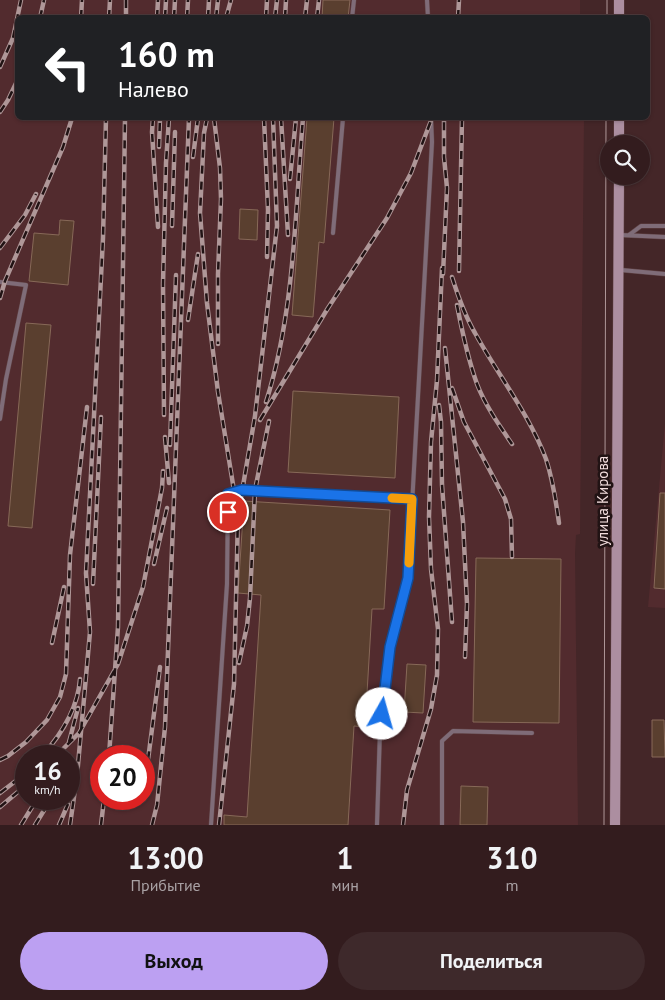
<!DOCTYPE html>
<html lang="ru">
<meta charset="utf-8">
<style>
:root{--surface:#331c1e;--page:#3e292b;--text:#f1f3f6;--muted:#a9a1a4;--line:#4e3a3c;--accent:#bca0f2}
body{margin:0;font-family:"PT Sans",sans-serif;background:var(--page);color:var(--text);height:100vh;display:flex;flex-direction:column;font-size:19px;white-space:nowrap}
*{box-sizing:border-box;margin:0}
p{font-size:16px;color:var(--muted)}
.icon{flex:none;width:28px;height:28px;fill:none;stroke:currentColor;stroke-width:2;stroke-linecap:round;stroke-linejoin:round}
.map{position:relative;height:825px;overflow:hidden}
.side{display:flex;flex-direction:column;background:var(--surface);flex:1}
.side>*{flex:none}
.top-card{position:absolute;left:15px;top:15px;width:635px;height:105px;border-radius:8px;box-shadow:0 1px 4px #0004,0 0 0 1px var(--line);background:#202124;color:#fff;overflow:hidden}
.fabs{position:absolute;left:600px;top:135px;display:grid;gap:10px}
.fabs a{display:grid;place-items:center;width:50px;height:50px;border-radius:50%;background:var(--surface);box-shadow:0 1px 4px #0004,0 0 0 1px var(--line);font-size:25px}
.speed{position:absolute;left:15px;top:745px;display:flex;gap:10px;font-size:25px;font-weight:700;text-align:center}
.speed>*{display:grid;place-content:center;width:65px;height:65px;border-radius:50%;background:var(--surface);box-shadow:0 1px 4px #0004,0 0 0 1px var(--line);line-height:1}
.speed small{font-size:12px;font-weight:400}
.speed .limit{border:8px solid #d22;background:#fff;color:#111}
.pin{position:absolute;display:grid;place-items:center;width:42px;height:42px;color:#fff;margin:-21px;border:2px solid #fff;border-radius:50%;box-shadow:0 1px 5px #0007}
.me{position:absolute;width:55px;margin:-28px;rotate:7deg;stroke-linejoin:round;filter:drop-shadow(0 0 4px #0008)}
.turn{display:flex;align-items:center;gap:18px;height:105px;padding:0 20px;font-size:22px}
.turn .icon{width:65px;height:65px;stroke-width:2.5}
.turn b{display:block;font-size:35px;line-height:42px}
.eta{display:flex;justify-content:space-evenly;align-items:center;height:85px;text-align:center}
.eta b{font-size:30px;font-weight:700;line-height:35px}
.action{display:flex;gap:10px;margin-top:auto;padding:10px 20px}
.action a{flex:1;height:58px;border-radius:30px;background:var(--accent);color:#111;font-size:20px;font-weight:700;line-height:58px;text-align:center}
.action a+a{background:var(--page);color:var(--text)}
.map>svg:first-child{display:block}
</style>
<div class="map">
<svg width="665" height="825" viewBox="0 0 665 825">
<rect width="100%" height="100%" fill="#442628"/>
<path fill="#522b2e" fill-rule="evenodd" d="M 0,0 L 580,0 L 580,18 L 18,18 L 18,118 L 584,118 L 580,534 L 576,535 L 575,553 L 578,825 L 0,825 ZM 26,756 L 69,756 L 69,799 L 26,799 ZM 101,756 L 144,756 L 144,799 L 101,799 Z
M 665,423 L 665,608 L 648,607 Z"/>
<path fill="#5a3f2f" stroke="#876958" d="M 323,0 L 350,0 L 348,18 L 322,18 Z
M 307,118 L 334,118 L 324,243 L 319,242 L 313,317 L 292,315 Z
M 240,209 L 258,210 L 257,240 L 239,239 Z
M 60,220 L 74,221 L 68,285 L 29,281 L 34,233 L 59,235 Z
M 26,323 L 51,325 L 32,528 L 8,526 Z
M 293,391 L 399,397 L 395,478 L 288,472 Z
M 660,493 L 665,493 L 665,589 L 654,588 Z
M 244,501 L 390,510 L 384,609 L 372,609 L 365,727 L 354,726 L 348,825 L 224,825 L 224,815 L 247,817 L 261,595 L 238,593 Z
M 476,558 L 561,559 L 559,723 L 473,722 Z
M 407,664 L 426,665 L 423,713 L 404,712 Z
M 652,720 L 664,720 L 665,757 L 652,757 Z
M 461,786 L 488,787 L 487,825 L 460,825 Z"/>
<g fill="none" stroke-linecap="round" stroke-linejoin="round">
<g stroke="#604345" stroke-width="5">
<path id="service" d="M 427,0 L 428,18
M 352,18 L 354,0
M 333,233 L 343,118
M 620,235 L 665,237
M 629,235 L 641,226 L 665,226
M 621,270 L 665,274
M 0,282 L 26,285 L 6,379 L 0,419
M 211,825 L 227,584 L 228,494 L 242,489 L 412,499
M 377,825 L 380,730 L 390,647 L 408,578 L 432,142 L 431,118
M 442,825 L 442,741 L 453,731 L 532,733"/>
</g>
<g stroke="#604345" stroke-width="11">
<path id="secondary" d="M 619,0 L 619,18
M 619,118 L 619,144
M 615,825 L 619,176"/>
</g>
<use href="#service" stroke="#7f6c78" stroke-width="4"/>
<use href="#secondary" stroke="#ac8ea0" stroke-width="10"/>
<path stroke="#af9798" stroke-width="1" d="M 607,18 L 607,0
M 604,825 L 606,118"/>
<g stroke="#af9798" stroke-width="4.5">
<path id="rail" d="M 126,0 L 126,18
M 40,18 L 44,0
M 81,18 L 82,0
M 109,18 L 110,0
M 157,18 L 158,0
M 165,18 L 166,0
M 174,18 L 175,0
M 187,18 L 188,0
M 208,18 L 209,0
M 216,18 L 218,0
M 226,18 L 231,0
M 266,18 L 267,0
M 275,18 L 277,0
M 285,18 L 286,0
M 305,18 L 307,0
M 317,18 L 319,0
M 458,18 L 459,0
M 0,67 L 13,38 L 21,0
M 0,112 L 8,100 L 18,79
M 153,118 L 152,132 L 158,227
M 207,118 L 204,133 L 200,213 L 207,303 L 218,392 L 236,503
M 214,118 L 220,168 L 221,199 L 218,274 L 218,344
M 264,118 L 268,210 L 267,257
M 281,118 L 288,235
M 159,147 L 160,118
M 193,157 L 198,118
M 290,179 L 296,118
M 172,226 L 175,132
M 0,248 L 25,215 L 36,194
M 459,271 L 462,118
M 443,274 L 447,188 L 444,157 L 444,118
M 452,277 C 458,296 465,316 475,333 C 498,375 529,414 546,459 C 553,480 556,501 559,523
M 0,298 L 5,281 L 63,147 L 72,118
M 457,305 C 462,331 468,359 477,384 C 485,405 499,425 512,444
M 188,320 L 198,254
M 445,348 L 463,522 L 467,604 L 465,657
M 452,388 L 464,422 L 505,499 L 511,519 L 512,557
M 266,402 C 295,311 295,212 303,118
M 439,405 L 441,422 L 442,485 L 452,622
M 164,415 L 163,284 L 166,163 L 169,118
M 260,420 L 328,308 L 387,218 L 411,173 L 432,118
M 165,437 L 169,483
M 170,445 L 176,275
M 154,564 L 167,508
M 93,584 L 101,417
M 52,643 L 64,587
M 239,663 L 247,626 L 250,598 L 255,490 L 269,421
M 69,742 L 78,708
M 42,756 C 60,736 78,708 80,679
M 56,756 L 79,733 L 118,664 L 143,587 L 162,488 L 163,471
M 109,756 L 118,627 L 125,118
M 0,760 L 8,756 L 26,742 L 47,720 L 60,697 L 66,674 L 70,555 L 87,407
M 144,791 L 160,667
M 0,793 L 26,773
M 0,807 L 26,785
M 21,825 L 37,799
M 35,825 L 51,799
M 59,825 L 68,804
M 70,825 L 77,776 L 90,632 L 86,573 L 103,238 L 106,118
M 101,825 L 104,799
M 152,825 L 157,805 L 165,727 L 189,118
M 219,825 L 234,684 L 238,515 L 255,416 L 277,226 L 273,118
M 403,825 L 407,790 L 431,709 L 437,675 L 438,629 L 431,569 L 429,517 L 431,442 L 437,380 L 442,268"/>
</g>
<use href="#rail" stroke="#211314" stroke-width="2.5" stroke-dasharray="8" stroke-linecap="butt"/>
</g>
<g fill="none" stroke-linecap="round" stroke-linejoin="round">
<g stroke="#114b97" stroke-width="12">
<path id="route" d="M 228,512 L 228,494 L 242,490 L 412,499 L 408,578 L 390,647 L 382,714"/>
</g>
<use href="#route" stroke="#1a73e8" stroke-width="9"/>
<path stroke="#f59e0b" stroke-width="9" d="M 392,498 L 412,499 L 409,563"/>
</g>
<g text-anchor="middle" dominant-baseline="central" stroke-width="5" stroke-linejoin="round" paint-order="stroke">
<g font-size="15" fill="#f2dddd" stroke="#211314">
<text transform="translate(602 501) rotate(-90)">улица Кирова</text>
</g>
</g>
</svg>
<div class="fabs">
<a><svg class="icon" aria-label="search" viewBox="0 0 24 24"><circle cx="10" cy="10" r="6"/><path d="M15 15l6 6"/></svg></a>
</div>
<div class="speed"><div>16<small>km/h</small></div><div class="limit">20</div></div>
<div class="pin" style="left:228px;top:512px;background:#d93025"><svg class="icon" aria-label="arrive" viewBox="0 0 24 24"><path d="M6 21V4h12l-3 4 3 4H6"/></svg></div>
<svg class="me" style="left:382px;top:714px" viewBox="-20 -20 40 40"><circle r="19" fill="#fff"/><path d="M0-13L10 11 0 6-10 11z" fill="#1a73e8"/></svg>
<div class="top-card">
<div class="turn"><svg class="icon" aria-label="left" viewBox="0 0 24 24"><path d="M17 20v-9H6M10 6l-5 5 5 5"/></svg><div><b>160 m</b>Налево</div></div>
</div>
</div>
<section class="side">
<div class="eta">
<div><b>13:00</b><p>Прибытие</p></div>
<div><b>1</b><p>мин</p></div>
<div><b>310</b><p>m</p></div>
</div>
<div class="action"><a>Выход</a><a>Поделиться</a></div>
</section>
